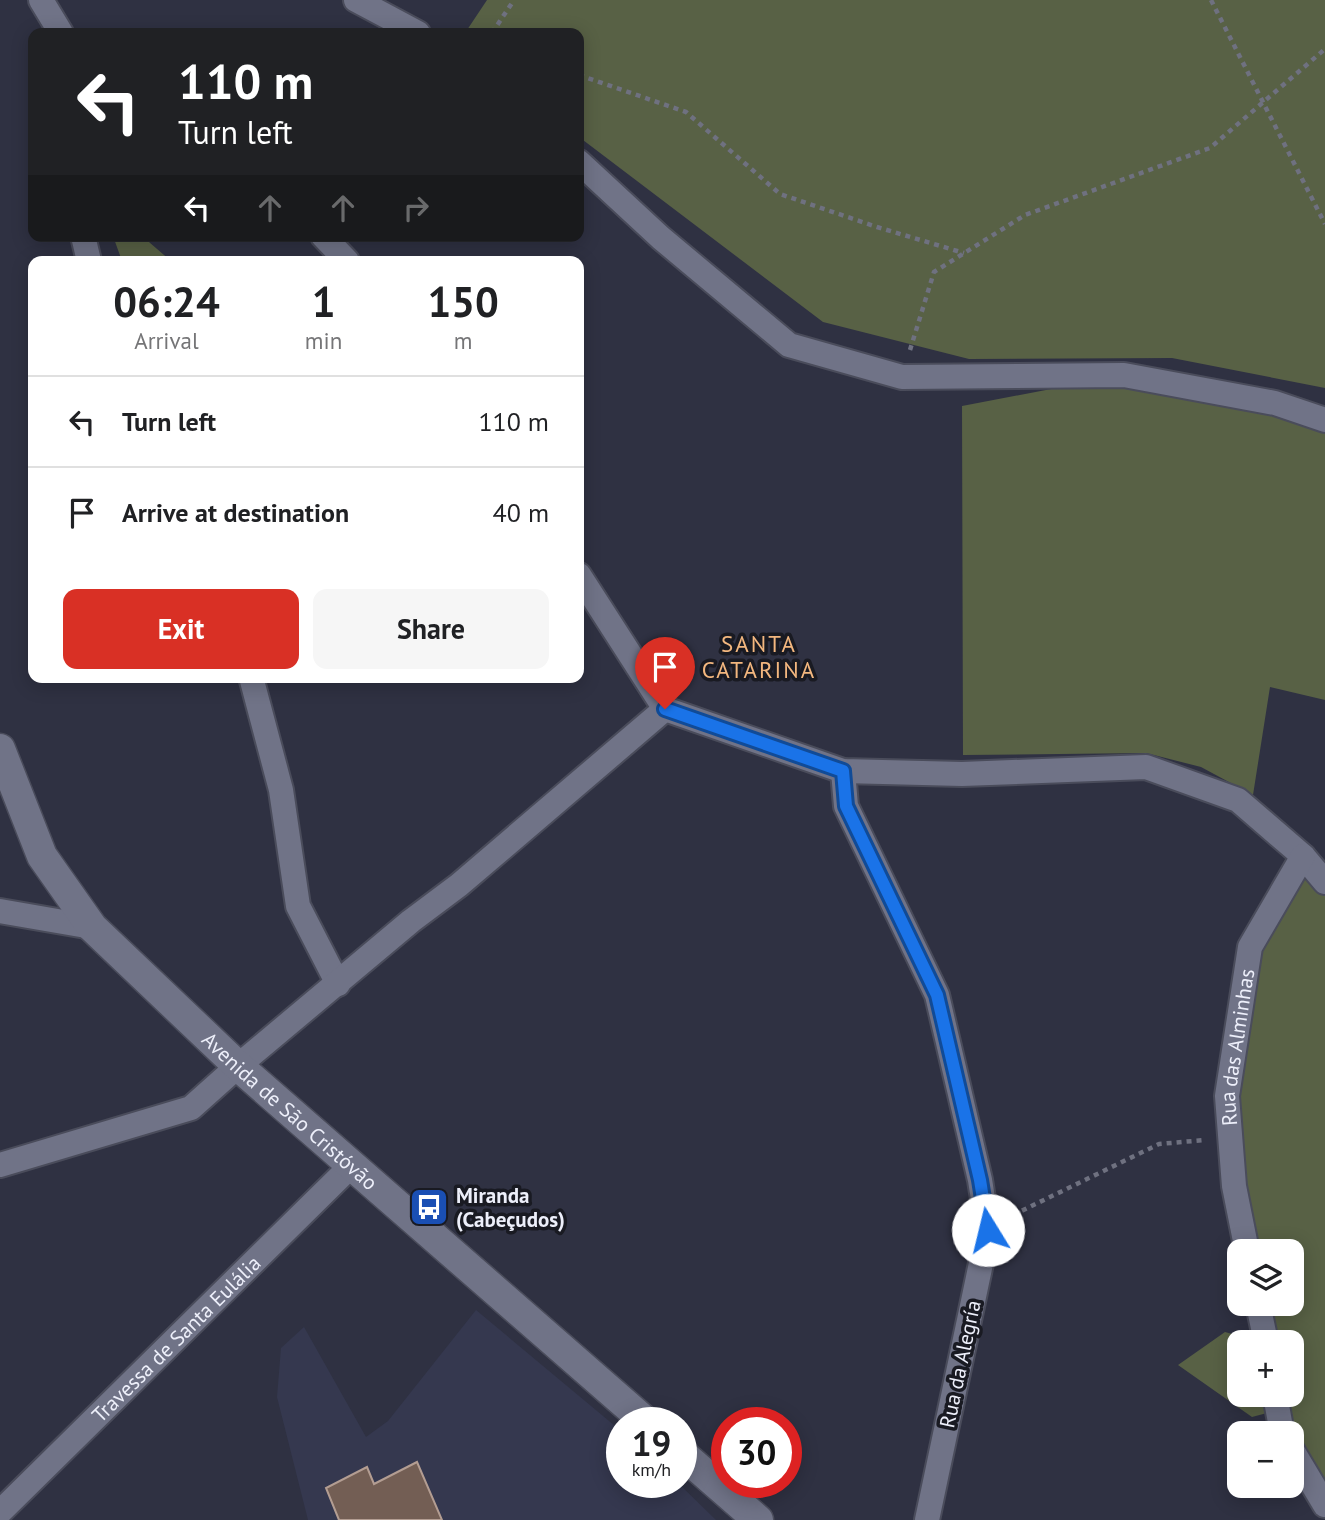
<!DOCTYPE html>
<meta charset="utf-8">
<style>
:root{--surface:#fff;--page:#f6f6f6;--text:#202124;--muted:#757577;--line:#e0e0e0;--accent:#d93025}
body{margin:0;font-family:"PT Sans",sans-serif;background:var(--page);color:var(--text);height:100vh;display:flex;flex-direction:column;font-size:26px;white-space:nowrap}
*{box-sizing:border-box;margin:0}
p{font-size:23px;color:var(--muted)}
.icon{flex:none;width:38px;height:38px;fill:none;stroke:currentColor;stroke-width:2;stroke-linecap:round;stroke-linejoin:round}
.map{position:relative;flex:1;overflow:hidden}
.side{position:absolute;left:28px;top:256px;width:556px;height:427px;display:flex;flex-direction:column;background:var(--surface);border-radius:14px;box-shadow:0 4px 18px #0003}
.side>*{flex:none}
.hud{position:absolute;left:28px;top:28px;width:556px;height:214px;border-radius:14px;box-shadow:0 4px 18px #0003;background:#202124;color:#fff;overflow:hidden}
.buttons{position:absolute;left:1227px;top:1239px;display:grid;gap:14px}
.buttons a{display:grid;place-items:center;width:77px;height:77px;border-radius:14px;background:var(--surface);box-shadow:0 4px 18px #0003;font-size:35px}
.speed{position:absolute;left:606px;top:1407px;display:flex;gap:14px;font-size:35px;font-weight:700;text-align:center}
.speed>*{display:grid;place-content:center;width:91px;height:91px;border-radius:50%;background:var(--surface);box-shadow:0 4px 18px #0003;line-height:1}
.speed small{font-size:18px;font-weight:400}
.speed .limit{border:10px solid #d22;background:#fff;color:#111}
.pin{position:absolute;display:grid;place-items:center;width:60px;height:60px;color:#fff;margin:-72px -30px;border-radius:50% 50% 50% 0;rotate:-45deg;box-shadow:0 0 7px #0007}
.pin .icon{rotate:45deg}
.me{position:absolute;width:77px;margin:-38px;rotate:351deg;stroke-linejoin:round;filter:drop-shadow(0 0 5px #0008)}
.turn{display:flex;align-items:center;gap:24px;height:147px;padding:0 35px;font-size:32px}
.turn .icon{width:91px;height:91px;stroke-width:2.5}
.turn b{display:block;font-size:49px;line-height:60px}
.lanes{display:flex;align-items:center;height:66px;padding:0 35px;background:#0003;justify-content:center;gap:35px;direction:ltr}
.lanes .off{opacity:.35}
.eta{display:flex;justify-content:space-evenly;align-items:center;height:119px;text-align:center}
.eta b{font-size:42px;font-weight:700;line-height:49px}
.action{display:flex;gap:14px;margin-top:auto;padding:14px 35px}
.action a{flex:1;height:80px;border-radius:14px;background:var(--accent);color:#fff;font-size:28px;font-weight:700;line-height:80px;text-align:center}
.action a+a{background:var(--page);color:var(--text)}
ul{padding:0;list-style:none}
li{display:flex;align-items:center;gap:21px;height:91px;padding:0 35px;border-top:2px solid var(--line)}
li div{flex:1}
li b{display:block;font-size:26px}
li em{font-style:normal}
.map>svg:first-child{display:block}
</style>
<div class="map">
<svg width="1325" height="1520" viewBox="0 0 1325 1520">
<rect width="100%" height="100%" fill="#2f3142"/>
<path fill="#35384f" d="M 476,1310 L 621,1431 L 621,1482 L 677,1482 L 716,1520 L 308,1520 L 277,1397 L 281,1348 L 304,1327 L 366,1437 L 388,1421 Z"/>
<path fill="#586145" d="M 487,0 L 1325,0 L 1325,388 L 1172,358 L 969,359 L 823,322 L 579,137 L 579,33 L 465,33 Z
M 113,236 L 142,236 L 171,261 L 122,261 Z
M 1124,375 L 1325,420 L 1325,700 L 1270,687 L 1253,795 L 1201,767 L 1146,753 L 963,755 L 962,406 Z
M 1303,856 L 1325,882 L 1325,1505 L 1292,1450 L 1275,1395 L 1292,1395 L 1292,1342 L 1266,1342 L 1258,1304 L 1292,1304 L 1292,1251 L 1247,1251 L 1227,1096 L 1250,947 Z
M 1225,1332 L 1258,1341 L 1239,1342 L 1239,1395 L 1266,1395 L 1267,1413 L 1252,1417 L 1178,1365 Z"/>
<path fill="#735e54" stroke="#b39d92" stroke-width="2" d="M 417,1462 L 442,1520 L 339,1520 L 326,1488 L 367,1467 L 374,1484 Z"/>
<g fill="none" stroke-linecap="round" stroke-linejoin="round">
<g stroke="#4a4c5b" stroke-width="28">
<g id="minor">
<path d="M 41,0 L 61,33"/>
<path d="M 356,0 L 418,33"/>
<path d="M 579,162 L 661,238 L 789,345 L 902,377 L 1124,375 L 1275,403 L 1325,420"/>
<path d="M 83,236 L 89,261"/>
<path d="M 323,236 L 347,261"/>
<path d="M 579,575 L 665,709 L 843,771 L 962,774 L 1146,767 L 1238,800 L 1303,856 L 1325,882"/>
<path d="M 251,677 L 281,790 L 298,906 L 338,984"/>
<path d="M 843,771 L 846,806 L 937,995 L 980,1180 L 988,1230 L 927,1520"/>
<path d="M 0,911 L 92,927"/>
<path d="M 0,1165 L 191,1108 L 238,1066 L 411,921 L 459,885 L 665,709"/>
<path id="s1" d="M 1247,1251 L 1234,1186 L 1227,1096 L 1250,947 L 1303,856"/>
<path d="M 1258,1304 L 1266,1342"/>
<path d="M 1275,1395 L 1282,1433"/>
<path d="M 1292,1450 L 1325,1505"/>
<path id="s2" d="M 0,1512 L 352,1165"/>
</g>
</g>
<g stroke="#4a4c5b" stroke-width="33">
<g id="tertiary">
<path id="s3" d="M 0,749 L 42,856 L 92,927 L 238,1066 L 647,1423"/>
<path d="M 681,1453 L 758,1520"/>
</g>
</g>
<path stroke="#6f7180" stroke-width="4.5" stroke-dasharray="5 5" stroke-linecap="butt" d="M 1211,0 L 1325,224
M 492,33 L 514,0
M 579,75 L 686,112 L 780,194 L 877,227 L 964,253
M 910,350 L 934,272 L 1025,215 L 1210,148 L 1325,49
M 1013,1215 L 1159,1144 L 1205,1140"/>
<use href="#minor" stroke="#707387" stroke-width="24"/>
<use href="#tertiary" stroke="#707387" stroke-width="30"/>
</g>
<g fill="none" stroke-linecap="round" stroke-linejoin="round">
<g stroke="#114b97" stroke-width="18">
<path id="route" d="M 665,709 L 843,771 L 846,806 L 937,995 L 980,1180 L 988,1230"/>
</g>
<use href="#route" stroke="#1a73e8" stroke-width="12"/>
</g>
<defs>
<g id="bus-square" transform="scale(2.0125)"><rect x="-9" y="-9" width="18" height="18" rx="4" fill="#1a4fb4" stroke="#191a22"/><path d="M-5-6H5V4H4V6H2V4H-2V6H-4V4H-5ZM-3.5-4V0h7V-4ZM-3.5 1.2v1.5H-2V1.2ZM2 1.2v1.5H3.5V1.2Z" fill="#fff"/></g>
</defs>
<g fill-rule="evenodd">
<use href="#bus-square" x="429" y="1207"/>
</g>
<g text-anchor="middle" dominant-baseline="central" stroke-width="7" stroke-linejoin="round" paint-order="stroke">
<g font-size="21" fill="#edeffa" stroke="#191a22">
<text stroke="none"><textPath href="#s1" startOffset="206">Rua das Alminhas</textPath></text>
<text stroke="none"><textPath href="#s3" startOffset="472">Avenida de São Cristóvão</textPath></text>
<text stroke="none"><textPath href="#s2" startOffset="247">Travessa de Santa Eulália</textPath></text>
<text transform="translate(960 1364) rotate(-78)">Rua da Alegría</text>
</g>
<g font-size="21" font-weight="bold" fill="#edeffa" stroke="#191a22" text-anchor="start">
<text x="456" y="1195">Miranda<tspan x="456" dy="24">(Cabeçudos)</tspan></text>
</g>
<g font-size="23" letter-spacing="2" fill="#f3b77f" stroke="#191a22">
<text x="759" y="643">SANTA<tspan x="759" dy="26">CATARINA</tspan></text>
</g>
</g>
</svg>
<div class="buttons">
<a><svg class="icon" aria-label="layers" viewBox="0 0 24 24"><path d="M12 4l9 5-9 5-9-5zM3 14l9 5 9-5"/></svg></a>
<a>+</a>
<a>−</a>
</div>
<div class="speed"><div>19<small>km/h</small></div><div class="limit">30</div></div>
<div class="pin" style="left:665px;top:709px;background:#d93025"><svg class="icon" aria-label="arrive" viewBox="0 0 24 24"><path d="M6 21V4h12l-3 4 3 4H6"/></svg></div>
<svg class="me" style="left:988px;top:1230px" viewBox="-20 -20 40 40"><circle r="19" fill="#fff"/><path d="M0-13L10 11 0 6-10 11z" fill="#1a73e8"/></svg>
<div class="hud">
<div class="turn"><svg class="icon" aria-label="left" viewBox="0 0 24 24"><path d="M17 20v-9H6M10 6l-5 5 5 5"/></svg><div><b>110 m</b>Turn left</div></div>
<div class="lanes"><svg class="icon" aria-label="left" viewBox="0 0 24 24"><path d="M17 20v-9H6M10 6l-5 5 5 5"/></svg><svg class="icon off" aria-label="ahead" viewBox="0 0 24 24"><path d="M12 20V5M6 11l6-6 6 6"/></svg><svg class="icon off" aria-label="ahead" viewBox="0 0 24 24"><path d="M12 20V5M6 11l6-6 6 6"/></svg><svg class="icon off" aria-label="right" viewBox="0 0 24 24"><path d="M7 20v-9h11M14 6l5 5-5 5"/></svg></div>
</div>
<section class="side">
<div class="eta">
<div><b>06:24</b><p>Arrival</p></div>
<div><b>1</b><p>min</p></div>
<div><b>150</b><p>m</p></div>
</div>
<ul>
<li><svg class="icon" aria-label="left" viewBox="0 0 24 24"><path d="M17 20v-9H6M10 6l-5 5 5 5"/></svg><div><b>Turn left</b></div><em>110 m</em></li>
<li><svg class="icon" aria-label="arrive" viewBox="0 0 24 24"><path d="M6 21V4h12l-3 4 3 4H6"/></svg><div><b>Arrive at destination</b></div><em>40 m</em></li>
</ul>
<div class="action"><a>Exit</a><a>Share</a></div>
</section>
</div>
